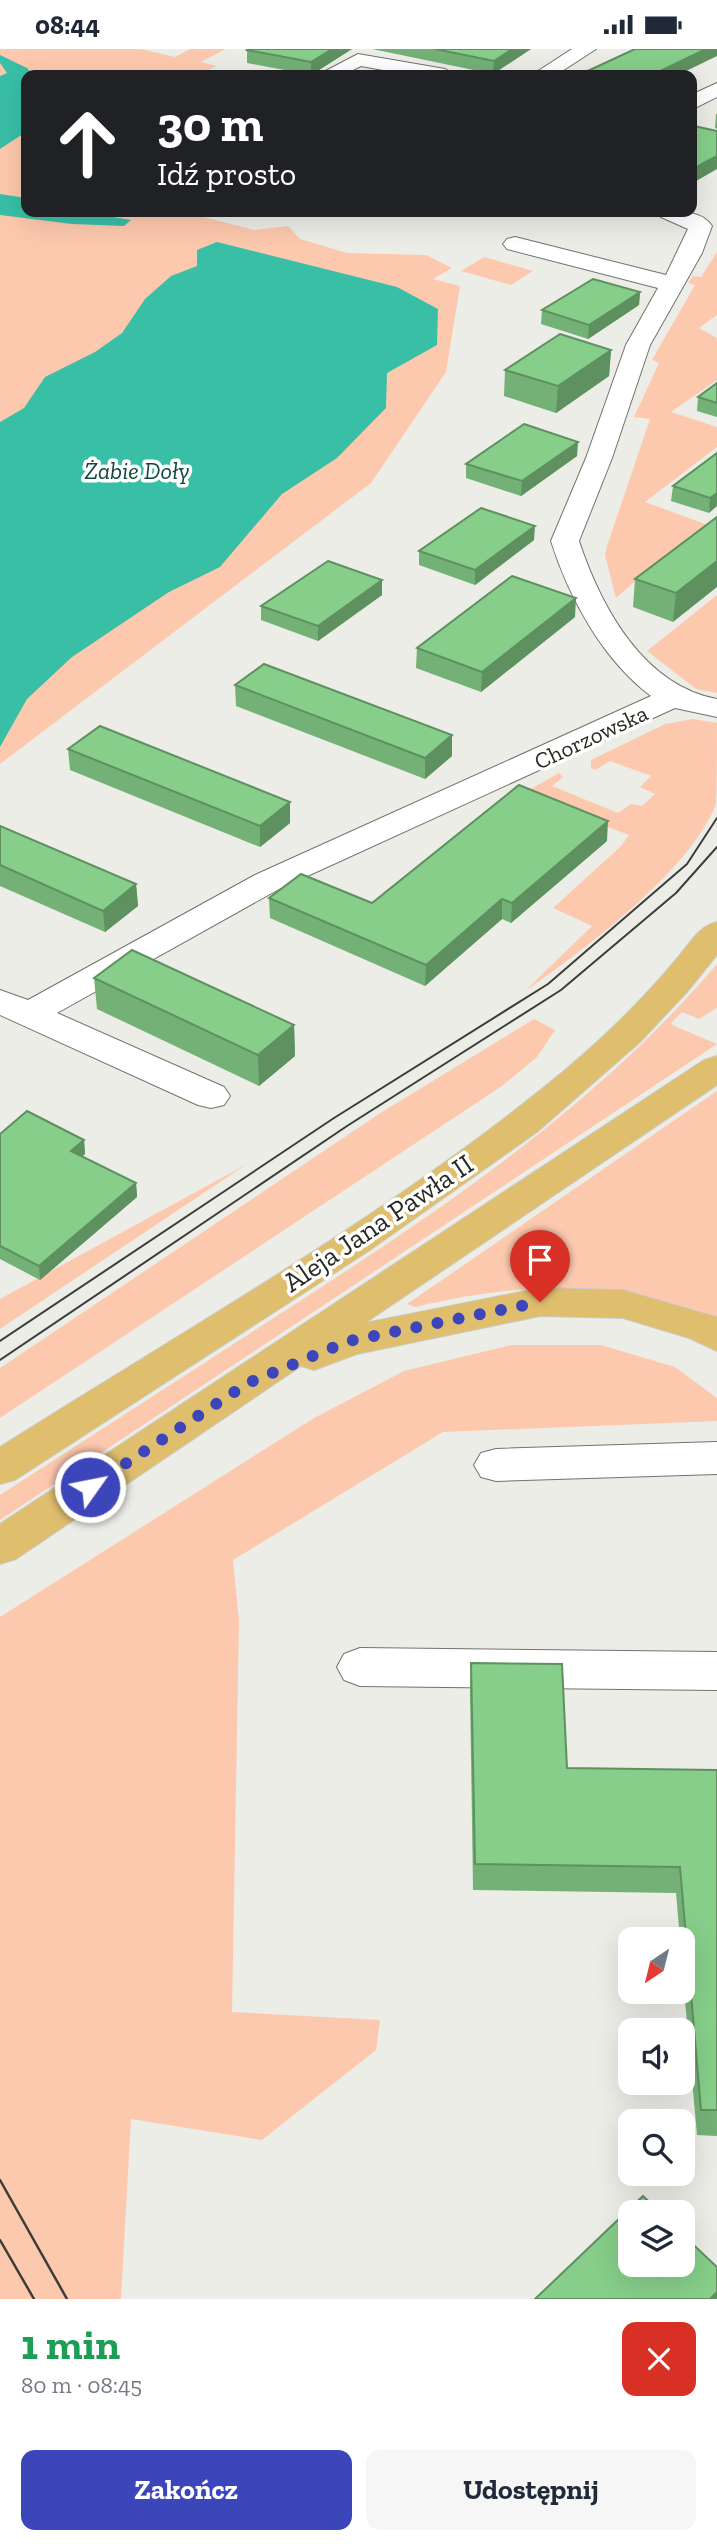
<!DOCTYPE html>
<html lang="pl">
<meta charset="utf-8">
<style>
:root{--surface:#fff;--page:#f6f6f7;--text:#1f2937;--muted:#747a83;--accent:#3c46ba}
body{margin:0;font-family:"Zilla Slab",serif;background:var(--page);color:var(--text);height:100vh;display:flex;flex-direction:column;font-size:26px;white-space:nowrap}
*{box-sizing:border-box;margin:0}
p{font-size:23px;color:var(--muted)}
.icon{flex:none;width:38px;height:38px;fill:none;stroke:currentColor;stroke-width:2;stroke-linecap:round;stroke-linejoin:round}
.map{position:relative;height:2250px;overflow:hidden}
.sheet{display:flex;flex-direction:column;background:var(--surface);flex:1}
.sheet>*{flex:none}
.hud{position:absolute;left:21px;top:21px;width:676px;height:147px;border-radius:14px;box-shadow:0 7px 28px #0002;background:#202124;color:#fff;overflow:hidden}
.needle{width:46px;rotate:215deg}
.controls{position:absolute;left:618px;top:1878px;display:grid;gap:14px}
.controls a{display:grid;place-items:center;width:77px;height:77px;border-radius:14px;background:var(--surface);box-shadow:0 7px 28px #0002;font-size:35px}
.pin{position:absolute;display:grid;place-items:center;width:60px;height:60px;color:#fff;margin:-72px -30px;border-radius:50% 50% 50% 0;rotate:-45deg;box-shadow:0 0 7px #0007}
.pin .icon{rotate:45deg}
.me{position:absolute;width:77px;margin:-38px;rotate:57deg;stroke-linejoin:round;filter:drop-shadow(0 0 5px #0008)}
.turn{display:flex;align-items:center;gap:24px;height:147px;padding:0 21px;font-size:32px}
.turn .icon{width:91px;height:91px;stroke-width:2.5}
.turn b{display:block;font-size:49px;line-height:60px}
.round{display:grid;place-items:center;flex:none;width:74px;height:74px;border-radius:14px;background:var(--page)}
.overview{display:flex;align-items:center;justify-content:space-between;height:119px;padding:0 21px}
h1{font-size:42px;font-weight:700;line-height:52px;color:#1e9e55}
.cta{display:flex;gap:14px;margin-top:auto;padding:14px 21px}
.cta a{flex:1;height:80px;border-radius:14px;background:var(--accent);color:#fff;font-size:28px;font-weight:700;line-height:80px;text-align:center}
.cta a+a{background:var(--page);color:var(--text)}
.status{display:flex;justify-content:space-between;align-items:center;height:49px;padding:0 35px;background:var(--surface);direction:ltr}
.status svg{height:19px;fill:currentColor}
.map>svg:first-child{display:block}
</style>
<div class="status"><b>08:44</b><svg viewBox="0 0 49 12"><path d="M0 12V9h3v3zM5 12V6h3v6zM10 12V3h3v9zM15 12V0h3v12zM26 1h20v11H26zM47 4h2v5h-2z"/></svg></div>
<div class="map">
<svg width="717" height="2250" viewBox="0 0 717 2250">
<rect width="100%" height="100%" fill="#ecede7"/>
<path fill="#fdc9ae" d="M 0,0 L 141,0 L 175,8 L 190,0 L 226,0 L 201,13 L 216,17 L 200,26 L 26,26 L 26,163 L 184,163 L 254,181 L 288,177 L 300,190 L 347,204 L 426,206 L 452,219 L 433,230 L 460,237 L 446,323 L 371,434 L 0,715 Z
M 717,203 L 717,266 L 699,279 L 717,289 L 717,331 L 671,363 L 717,378 L 717,398 L 645,453 L 708,476 L 649,520 L 616,549 L 605,506 L 607,497 L 650,370 L 634,368 L 659,314 L 652,311 L 695,236 L 688,234 L 693,227 L 701,228 Z
M 484,208 L 533,222 L 511,236 L 461,222 Z
M 717,546 L 717,644 L 696,640 L 647,602 Z
M 693,670 L 717,674 C 717,694 717,737 716,755 C 691,821 583,902 525,942 L 592,877 L 553,859 L 621,797 L 629,786 L 592,772 L 529,741 L 559,724 L 563,728 L 552,737 L 618,764 L 631,755 L 642,757 L 655,745 L 640,738 L 651,727 L 610,712 L 595,721 L 591,719 L 591,711 L 665,675 Z
M 717,915 L 717,959 L 699,970 L 682,963 L 670,975 L 717,995 L 0,1471 L 0,1446 C 98,1383 196,1319 294,1256 C 448,1156 597,1056 717,915 Z
M 534,970 L 555,981 L 537,1008 L 502,1037 L 0,1369 L 0,1319 L 382,1063 Z
M 717,1042 L 717,1268 C 613,1231 522,1232 416,1258 L 407,1255 Z
M 247,1115 L 0,1280 L 0,1250 Z
M 511,1296 L 601,1296 L 675,1318 L 717,1349 L 717,1372 L 443,1383 L 233,1511 L 239,1572 L 232,1963 L 380,1971 L 376,2001 L 262,2091 L 131,2070 L 121,2250 L 0,2250 L 0,1568 L 314,1369 L 404,1322 Z"/>
<path fill="#39bfa6" d="M 0,6 L 27,19 L 34,26 L 26,26 L 26,83 L 0,100 L 0,27 L 7,24 L 0,14 Z
M 0,145 L 26,149 L 26,163 L 83,163 L 131,171 L 124,177 L 72,175 L 0,166 Z
M 217,193 L 397,238 L 438,260 L 437,296 L 387,324 L 386,359 L 337,409 L 282,445 L 220,518 L 169,543 L 72,608 L 27,650 L 0,698 L 0,373 L 24,359 L 45,328 L 95,303 L 122,284 L 145,250 L 171,227 L 197,217 L 197,201 Z"/>
<g fill="none" stroke-linecap="round" stroke-linejoin="round">
<g stroke="#72736d" stroke-width="2">
<path id="minor" d="M 572,0 L 596,0 L 556,26 L 532,26 Z
M 358,5 L 445,20 L 455,26 L 411,26 L 361,17 L 343,26 L 318,26 Z
M 717,34 L 717,48 L 691,61 L 691,46 Z
M 658,163 C 676,163 701,160 712,177 L 702,204 L 650,296 L 612,409 L 579,492 C 601,558 643,636 717,650 L 717,668 L 675,659 L 279,840 L 57,964 L 224,1038 L 230,1047 L 224,1056 L 211,1059 L 198,1056 L 0,966 L 0,941 L 28,951 L 255,826 L 651,647 C 603,611 569,549 551,492 L 586,409 L 626,296 L 658,239 L 507,200 L 503,195 L 507,190 L 515,188 L 666,226 L 688,180 L 661,168 Z
M 717,1393 L 717,1425 L 496,1432 L 481,1428 L 474,1416 L 481,1404 L 496,1400 Z
M 360,1599 L 717,1603 L 717,1641 L 360,1637 L 344,1631 L 337,1618 L 344,1605 Z"/>
</g>
<g stroke="#cbcbcb" stroke-width="2">
<path id="major" d="M 717,873 L 717,906 L 687,943 L 640,993 L 537,1083 L 370,1201 L 15,1431 L 0,1435 L 0,1398 C 183,1282 374,1175 543,1039 C 592,1000 639,956 679,907 C 691,893 699,877 717,873 Z
M 717,1007 L 717,1036 L 365,1274 L 540,1239 L 623,1241 L 717,1268 L 717,1302 L 689,1289 L 623,1269 L 540,1267 L 357,1305 L 314,1321 L 301,1317 L 16,1510 L 0,1515 L 0,1475 L 704,1011 Z"/>
</g>
<use href="#minor" fill="#fff" fill-rule="evenodd"/>
<use href="#major" fill="#dfbe6d" fill-rule="evenodd"/>
<path stroke="#3c3c39" stroke-width="2" d="M 0,1292 L 334,1069 L 548,935 L 687,815 L 717,769
M 0,1311 L 347,1077 L 561,941 L 676,844 L 717,798"/>
<path stroke="#3c3c39" stroke-width="2.5" d="M 0,2131 L 67,2250
M 0,2191 L 34,2250"/>
</g>
<path fill="#73b176" d="M 352,0 L 311,26 L 247,14 L 247,1 Z
M 372,0 L 531,0 L 493,25 Z
M 716,65 L 717,65 L 717,80 L 715,79 Z
M 640,243 L 639,256 L 588,290 L 541,275 L 542,261 Z
M 611,301 L 609,327 L 556,364 L 504,347 L 505,321 Z
M 717,334 L 717,368 L 697,362 L 698,348 Z
M 717,404 L 709,464 L 671,452 L 673,437 Z
M 577,407 L 521,447 L 466,429 L 466,415 Z
M 717,468 L 673,573 L 633,558 L 635,530 Z
M 534,491 L 475,536 L 419,516 L 419,502 Z
M 382,531 L 382,546 L 318,592 L 261,571 L 261,557 Z
M 575,568 L 481,643 L 416,619 L 417,599 Z
M 235,636 L 452,707 L 425,730 L 236,657 Z
M 68,700 L 290,753 L 290,774 L 260,798 L 70,721 Z
M 0,777 L 136,835 L 138,857 L 105,883 L 0,837 Z
M 607,792 L 511,874 L 502,870 L 425,937 L 270,869 L 269,849 L 372,854 Z
M 94,929 L 294,976 L 295,1007 L 259,1037 L 97,960 Z
M 0,1085 L 84,1091 L 85,1105 L 82,1107 L 136,1134 L 137,1148 L 40,1231 L 0,1210 Z
M 471,1614 L 567,1719 L 717,1721 L 717,2087 L 697,2086 L 682,1918 L 682,1890 L 680,1890 L 676,1844 L 473,1841 L 470,1641 Z"/>
<path fill="#5e9060" d="M 332,0 L 352,0 L 311,26 L 311,13 Z
M 512,0 L 531,0 L 493,25 L 494,12 Z
M 706,0 L 717,0 L 717,7 L 678,26 L 652,26 Z
M 717,107 L 717,120 L 691,135 L 691,121 Z
M 640,243 L 639,256 L 588,290 L 589,276 Z
M 611,301 L 609,327 L 556,364 L 558,337 Z
M 578,393 L 577,407 L 521,447 L 522,432 Z
M 717,444 L 717,457 L 709,464 L 710,449 Z
M 535,477 L 534,491 L 475,536 L 475,521 Z
M 717,512 L 717,538 L 673,573 L 676,544 Z
M 382,531 L 382,546 L 318,592 L 318,577 Z
M 576,549 L 575,568 L 481,643 L 482,623 Z
M 452,686 L 452,707 L 425,730 L 425,709 Z
M 290,753 L 290,774 L 260,798 L 260,777 Z
M 608,772 L 607,792 L 511,874 L 512,854 Z
M 136,835 L 138,857 L 105,883 L 103,862 Z
M 502,850 L 502,870 L 425,937 L 426,916 Z
M 294,976 L 295,1007 L 259,1037 L 258,1006 Z
M 84,1091 L 85,1105 L 72,1116 L 71,1102 Z
M 136,1134 L 137,1148 L 40,1231 L 39,1217 Z
M 717,2243 L 717,2250 L 710,2250 Z"/>
<path fill="#86ce89" stroke="#5e9060" stroke-width="2" d="M 248,0 L 332,0 L 311,13 L 247,1 Z
M 435,0 L 512,0 L 494,12 Z
M 635,0 L 706,0 L 652,26 L 579,26 Z
M 694,77 L 717,82 L 717,107 L 691,121 L 691,79 Z
M 593,230 L 640,243 L 589,276 L 542,261 Z
M 560,285 L 611,301 L 558,337 L 505,321 Z
M 717,334 L 717,354 L 698,348 Z
M 524,375 L 578,393 L 522,432 L 466,415 Z
M 717,404 L 717,444 L 710,449 L 673,437 Z
M 481,459 L 535,477 L 475,521 L 419,502 Z
M 717,468 L 717,512 L 676,544 L 635,530 Z
M 328,512 L 382,531 L 318,577 L 261,557 Z
M 512,527 L 576,549 L 482,623 L 417,599 Z
M 264,615 L 452,686 L 425,709 L 235,636 Z
M 100,677 L 290,753 L 260,777 L 68,700 Z
M 519,736 L 608,772 L 512,854 L 502,850 L 426,916 L 269,849 L 301,825 L 372,854 Z
M 0,777 L 136,835 L 103,862 L 0,816 Z
M 132,901 L 294,976 L 258,1006 L 94,929 Z
M 27,1062 L 84,1091 L 71,1102 L 136,1134 L 39,1217 L 0,1197 L 0,1085 Z
M 471,1614 L 562,1615 L 567,1719 L 717,1721 L 717,2061 L 701,2061 L 680,1818 L 475,1815 Z
M 643,2147 L 660,2163 L 630,2163 L 630,2216 L 682,2216 L 682,2185 L 717,2218 L 717,2243 L 710,2250 L 535,2250 Z"/>
<g fill="none" stroke-linecap="round" stroke-linejoin="round">
<path stroke="#3c46ba" stroke-width="12" stroke-dasharray="0 21.6" d="M 90,1438 L 248,1334 L 349,1292 L 540,1253"/>
</g>
<g text-anchor="middle" dominant-baseline="central" stroke-width="7" stroke-linejoin="round" paint-order="stroke">
<g font-size="23" fill="#282826" stroke="#fffffe">
<text transform="translate(591 688) rotate(-25)">Chorzowska</text>
</g>
<g font-size="24" font-style="italic" fill="#10483e" stroke="#fffffe">
<text x="137" y="421">Żabie Doły</text>
</g>
<g font-size="28" fill="#282826" stroke="#fffffe">
<text transform="translate(378 1174) rotate(-34)">Aleja Jana Pawła II</text>
</g>
</g>
</svg>
<div class="controls">
<a><svg class="needle" viewBox="-14 -14 28 28"><path d="M0-13l5 13h-10z" fill="#e53935"/><path d="M0 13l5-13h-10z" fill="#747a83"/></svg></a>
<a><svg class="icon" aria-label="sound" viewBox="0 0 24 24"><path d="M4 9h4l5-4v14l-5-4H4zM17 9q2 3 0 6"/></svg></a>
<a><svg class="icon" aria-label="search" viewBox="0 0 24 24"><circle cx="10" cy="10" r="6"/><path d="M15 15l6 6"/></svg></a>
<a><svg class="icon" aria-label="layers" viewBox="0 0 24 24"><path d="M12 4l9 5-9 5-9-5zM3 14l9 5 9-5"/></svg></a>
</div>
<div class="pin" style="left:540px;top:1253px;background:#d93025"><svg class="icon" aria-label="arrive" viewBox="0 0 24 24"><path d="M6 21V4h12l-3 4 3 4H6"/></svg></div>
<svg class="me" style="left:90px;top:1438px" viewBox="-20 -20 40 40"><circle r="17" fill="#3c46ba" stroke="#fff" stroke-width="3"/><path d="M0-11L8 9 0 5-8 9z" fill="#fff"/></svg>
<div class="hud">
<div class="turn"><svg class="icon" aria-label="ahead" viewBox="0 0 24 24"><path d="M12 20V5M6 11l6-6 6 6"/></svg><div><b>30 m</b>Idź prosto</div></div>
</div>
</div>
<section class="sheet">
<div class="overview"><div><h1>1 min</h1><p>80 m · 08:45</p></div><a class="round" style="background:#d93025;color:#fff"><svg class="icon" aria-label="close" viewBox="0 0 24 24"><path d="M6 6l12 12M18 6L6 18"/></svg></a></div>
<div class="cta"><a>Zakończ</a><a>Udostępnij</a></div>
</section>
